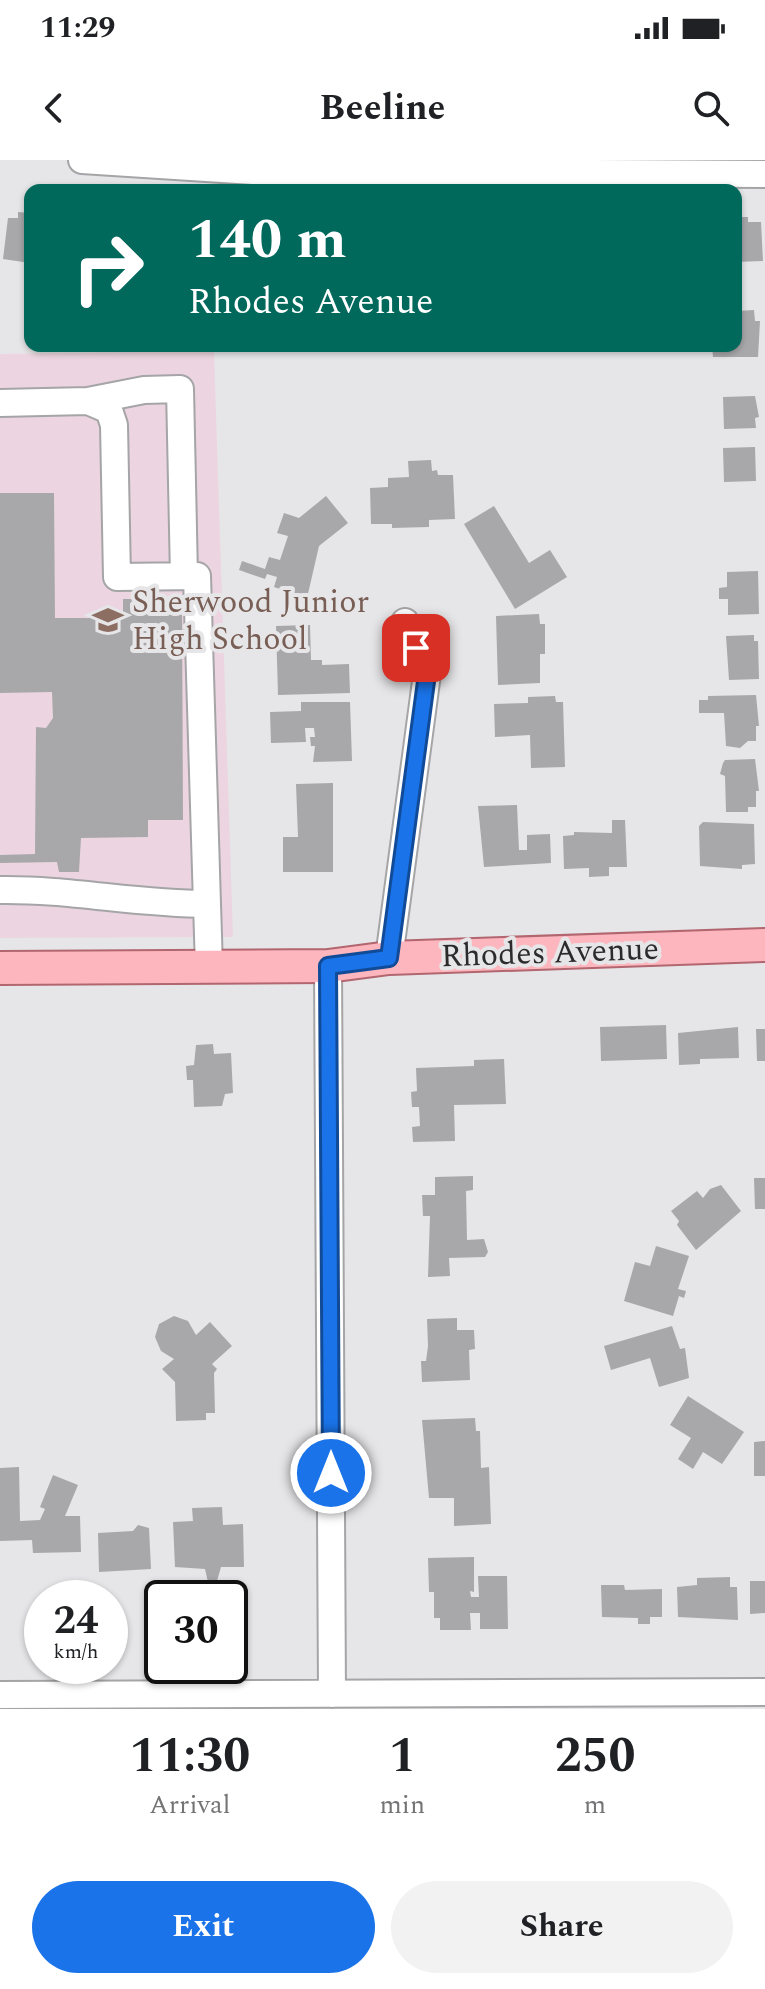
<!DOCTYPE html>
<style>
:root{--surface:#fff;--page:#f2f2f2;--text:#202124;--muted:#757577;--accent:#1a73e8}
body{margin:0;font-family:Spectral,serif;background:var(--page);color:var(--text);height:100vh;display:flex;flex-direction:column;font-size:30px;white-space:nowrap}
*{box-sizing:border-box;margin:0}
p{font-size:26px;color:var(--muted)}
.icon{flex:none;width:44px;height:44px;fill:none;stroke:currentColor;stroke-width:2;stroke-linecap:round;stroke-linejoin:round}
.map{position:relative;height:1549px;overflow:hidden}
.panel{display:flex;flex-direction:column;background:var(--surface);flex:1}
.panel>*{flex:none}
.guide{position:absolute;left:24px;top:24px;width:718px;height:168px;border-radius:16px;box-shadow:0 2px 6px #0004;background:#00695c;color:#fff;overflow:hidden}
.speed{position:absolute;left:24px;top:1420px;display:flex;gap:16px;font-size:40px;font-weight:700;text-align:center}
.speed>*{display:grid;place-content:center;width:104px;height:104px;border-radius:50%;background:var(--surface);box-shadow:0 2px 6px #0004;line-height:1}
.speed small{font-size:20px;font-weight:400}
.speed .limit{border:4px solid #111;border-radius:12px;background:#fff;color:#111}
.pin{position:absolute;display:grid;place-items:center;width:68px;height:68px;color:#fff;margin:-34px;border-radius:16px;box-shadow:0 4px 12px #0006}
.me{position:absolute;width:88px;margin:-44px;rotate:0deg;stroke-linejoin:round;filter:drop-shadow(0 0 6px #0008)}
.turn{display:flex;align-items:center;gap:28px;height:168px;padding:0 32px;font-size:36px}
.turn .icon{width:104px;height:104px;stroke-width:2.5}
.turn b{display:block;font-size:56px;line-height:68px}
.eta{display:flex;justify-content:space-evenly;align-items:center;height:136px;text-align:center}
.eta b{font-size:48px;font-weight:700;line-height:56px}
.action{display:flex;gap:16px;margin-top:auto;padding:16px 32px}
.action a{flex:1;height:92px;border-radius:48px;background:var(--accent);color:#fff;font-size:32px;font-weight:700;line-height:92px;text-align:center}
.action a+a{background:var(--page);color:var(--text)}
.status{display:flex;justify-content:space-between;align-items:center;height:56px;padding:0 40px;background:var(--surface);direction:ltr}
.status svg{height:22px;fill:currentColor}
header{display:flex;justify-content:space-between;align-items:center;height:104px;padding:0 32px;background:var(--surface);font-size:36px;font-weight:700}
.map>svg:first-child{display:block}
</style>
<div class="status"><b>11:29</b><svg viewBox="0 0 49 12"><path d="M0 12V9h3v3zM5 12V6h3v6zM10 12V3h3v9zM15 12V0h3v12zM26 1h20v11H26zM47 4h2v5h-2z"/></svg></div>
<header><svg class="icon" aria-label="back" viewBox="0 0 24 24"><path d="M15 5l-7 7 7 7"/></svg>Beeline<svg class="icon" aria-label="search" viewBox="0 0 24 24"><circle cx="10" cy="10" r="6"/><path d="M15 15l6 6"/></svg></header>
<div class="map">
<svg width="765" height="1549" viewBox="0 0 765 1549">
<rect width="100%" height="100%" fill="#e6e6e8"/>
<path fill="#ecd5e0" d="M 214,191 L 233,777 L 0,778 L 0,194 Z"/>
<path fill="#a8a8aa" d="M 18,52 L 30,53 L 30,103 L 3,99 L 8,58 L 18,58 Z
M 739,57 L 748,57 L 748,62 L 761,62 L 763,101 L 736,102 L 736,62 Z
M 754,150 L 755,161 L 760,161 L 758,197 L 713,197 L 712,186 L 736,186 L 736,151 Z
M 755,236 L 759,257 L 755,258 L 756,268 L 724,269 L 723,237 Z
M 755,287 L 756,321 L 724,322 L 723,288 Z
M 431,300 L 432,311 L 437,310 L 438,315 L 453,315 L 455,359 L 429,360 L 429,367 L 392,368 L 392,364 L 371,364 L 370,328 L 388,327 L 388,318 L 409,317 L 408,301 Z
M 0,333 L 54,333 L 55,458 L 123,458 L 123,439 L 182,439 L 183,660 L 148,660 L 148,677 L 81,678 L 79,712 L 59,712 L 57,702 L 0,703 L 0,695 L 35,694 L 36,567 L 46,568 L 53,558 L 52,532 L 0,533 Z
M 326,336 L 348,363 L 319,386 L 307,438 L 274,427 L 277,417 L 267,414 L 265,419 L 239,410 L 242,401 L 265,409 L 269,397 L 280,400 L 288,376 L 277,373 L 284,353 L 299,358 Z
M 494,346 L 529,403 L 550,390 L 567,417 L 515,449 L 464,364 Z
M 758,411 L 759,454 L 728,455 L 728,439 L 719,439 L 719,428 L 727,427 L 727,412 Z
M 539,454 L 540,464 L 545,464 L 545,494 L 540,494 L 540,523 L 498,525 L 496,456 Z
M 310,465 L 311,500 L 322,500 L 322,505 L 349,504 L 350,533 L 278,535 L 276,466 Z
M 754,475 L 754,481 L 758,481 L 759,519 L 729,520 L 726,476 Z
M 756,535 L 759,566 L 756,566 L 756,581 L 748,581 L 740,588 L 726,586 L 724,553 L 699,553 L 699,540 L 708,540 L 708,536 Z
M 555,536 L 556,542 L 563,542 L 565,607 L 531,608 L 530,575 L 495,577 L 494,544 L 528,543 L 528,537 Z
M 301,542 L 350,542 L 352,601 L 313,602 L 315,586 L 311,586 L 310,577 L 315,577 L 314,568 L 305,568 L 306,582 L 271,583 L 270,552 L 301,551 Z
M 755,599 L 759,631 L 756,631 L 756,647 L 748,647 L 748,652 L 726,652 L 725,616 L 720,614 L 723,603 L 725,600 Z
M 333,623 L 333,712 L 283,712 L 283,677 L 298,677 L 296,624 Z
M 517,645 L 519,690 L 527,690 L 527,675 L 550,674 L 551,703 L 484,707 L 478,646 Z
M 612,660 L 625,660 L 627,707 L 609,707 L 609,716 L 589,717 L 589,708 L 564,709 L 563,676 L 574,675 L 574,672 L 612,673 Z
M 703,662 L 754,664 L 755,704 L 742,705 L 742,709 L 700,706 L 699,666 Z
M 666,865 L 667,899 L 601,901 L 600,867 Z
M 738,867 L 739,898 L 700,899 L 700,904 L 679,905 L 678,873 Z
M 756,869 L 765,869 L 765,901 L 757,901 Z
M 213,884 L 214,894 L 231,893 L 233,933 L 225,934 L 222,946 L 194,947 L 193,920 L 187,920 L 186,906 L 194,905 L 196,885 Z
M 504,899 L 506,944 L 454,945 L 455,981 L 413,982 L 412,967 L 420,966 L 419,947 L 412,947 L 411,932 L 417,931 L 416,908 L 474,906 L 474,900 Z
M 473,1016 L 473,1030 L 466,1031 L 467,1080 L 484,1079 L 488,1092 L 485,1097 L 449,1098 L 450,1116 L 428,1117 L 430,1056 L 423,1056 L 422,1035 L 435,1035 L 435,1017 Z
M 754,1018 L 765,1018 L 765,1049 L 755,1049 Z
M 721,1025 L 741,1051 L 696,1090 L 677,1065 L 679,1061 L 671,1051 L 697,1031 L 703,1038 L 710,1029 Z
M 656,1086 L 689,1096 L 678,1129 L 686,1131 L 684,1138 L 679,1136 L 673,1156 L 624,1141 L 635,1102 L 650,1106 Z
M 174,1156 L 188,1161 L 196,1175 L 210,1162 L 232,1186 L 212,1204 L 217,1209 L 214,1213 L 215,1253 L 206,1253 L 206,1260 L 176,1261 L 175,1222 L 162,1209 L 174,1199 L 161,1191 L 155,1177 L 159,1164 Z
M 457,1158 L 457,1170 L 474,1170 L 475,1189 L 469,1190 L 470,1220 L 422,1222 L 421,1201 L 426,1201 L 428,1186 L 427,1159 Z
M 672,1166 L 680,1189 L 685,1188 L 689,1218 L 659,1227 L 650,1198 L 611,1210 L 604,1186 Z
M 688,1236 L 744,1272 L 722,1304 L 703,1292 L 693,1309 L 678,1299 L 691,1278 L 670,1265 Z
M 475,1258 L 476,1271 L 480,1271 L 481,1308 L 489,1307 L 491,1364 L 454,1366 L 454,1338 L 429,1338 L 422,1260 Z
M 765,1281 L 765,1316 L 754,1316 L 754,1282 Z
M 19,1307 L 20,1361 L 40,1360 L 45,1349 L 40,1347 L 53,1315 L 78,1325 L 65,1356 L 80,1356 L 81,1392 L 33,1393 L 32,1380 L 0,1381 L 0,1308 Z
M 222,1347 L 223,1365 L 243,1364 L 244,1407 L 221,1407 L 217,1421 L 208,1422 L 205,1409 L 175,1407 L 173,1362 L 193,1361 L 192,1348 Z
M 138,1365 L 149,1368 L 151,1409 L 99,1412 L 98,1373 L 133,1371 Z
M 474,1397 L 474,1432 L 470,1431 L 471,1437 L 479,1437 L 478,1416 L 507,1416 L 508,1469 L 480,1469 L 480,1453 L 470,1453 L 471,1470 L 440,1470 L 440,1458 L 434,1458 L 434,1432 L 429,1432 L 428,1398 Z
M 730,1417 L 730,1427 L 737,1427 L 738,1460 L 678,1457 L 677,1427 L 697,1425 L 697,1418 Z
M 750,1421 L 765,1421 L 765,1453 L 750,1454 Z
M 601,1425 L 624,1425 L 625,1430 L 662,1429 L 662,1457 L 650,1457 L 650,1464 L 638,1464 L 638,1458 L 602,1457 Z"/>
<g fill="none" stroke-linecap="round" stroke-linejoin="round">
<g stroke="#a5a5a7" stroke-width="30">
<path id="minor" d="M 82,0 L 253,11 L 765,14
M 88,241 L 144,230 L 180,229 L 184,416
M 0,243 L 88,241 L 109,250 L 114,265 L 117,417 L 197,416 L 207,744 C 136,744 70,729 0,730
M 207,744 L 209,807
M 389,798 L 427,514 L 405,462
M 328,806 L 332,1534
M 0,1535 L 765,1532"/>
</g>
<g stroke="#b2666f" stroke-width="36">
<path id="major" d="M 0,808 L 328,806 L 389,798 L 765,785"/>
</g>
<use href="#minor" stroke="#fff" stroke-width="26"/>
<use href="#major" stroke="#fdb6be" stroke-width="32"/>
</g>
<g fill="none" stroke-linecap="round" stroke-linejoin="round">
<g stroke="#114b97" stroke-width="20">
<path id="route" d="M 331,1313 L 328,806 L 389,798 L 427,514 L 416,488"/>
</g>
<use href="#route" stroke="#1a73e8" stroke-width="14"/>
</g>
<defs>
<g id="school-bare" transform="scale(2.4)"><path d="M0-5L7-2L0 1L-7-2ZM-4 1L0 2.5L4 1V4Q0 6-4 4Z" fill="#8d6e63" stroke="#e6e6e8" stroke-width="2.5" paint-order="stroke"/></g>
</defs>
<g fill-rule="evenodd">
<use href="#school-bare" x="108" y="460"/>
</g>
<g text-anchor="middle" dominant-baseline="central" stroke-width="8" stroke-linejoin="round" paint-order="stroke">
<g font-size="32" fill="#785e54" stroke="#e6e6e8" text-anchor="start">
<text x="132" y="442">Sherwood Junior<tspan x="132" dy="37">High School</tspan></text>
</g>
<g font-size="32" fill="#2b2b2c" stroke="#e6e6e8">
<text transform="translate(550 793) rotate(-2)">Rhodes Avenue</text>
</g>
</g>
</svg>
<div class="speed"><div>24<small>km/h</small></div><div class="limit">30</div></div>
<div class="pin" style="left:416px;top:488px;background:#d93025"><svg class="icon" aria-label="arrive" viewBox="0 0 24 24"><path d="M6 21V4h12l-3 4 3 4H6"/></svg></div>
<svg class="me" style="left:331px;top:1313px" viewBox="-20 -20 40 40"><circle r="17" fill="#1a73e8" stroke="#fff" stroke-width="3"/><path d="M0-11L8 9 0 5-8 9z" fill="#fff"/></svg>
<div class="guide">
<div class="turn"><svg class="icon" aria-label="right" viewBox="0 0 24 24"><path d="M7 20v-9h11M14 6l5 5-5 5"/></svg><div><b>140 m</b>Rhodes Avenue</div></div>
</div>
</div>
<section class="panel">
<div class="eta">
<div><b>11:30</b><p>Arrival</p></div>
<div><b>1</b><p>min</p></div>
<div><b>250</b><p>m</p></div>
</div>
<div class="action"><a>Exit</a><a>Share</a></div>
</section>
